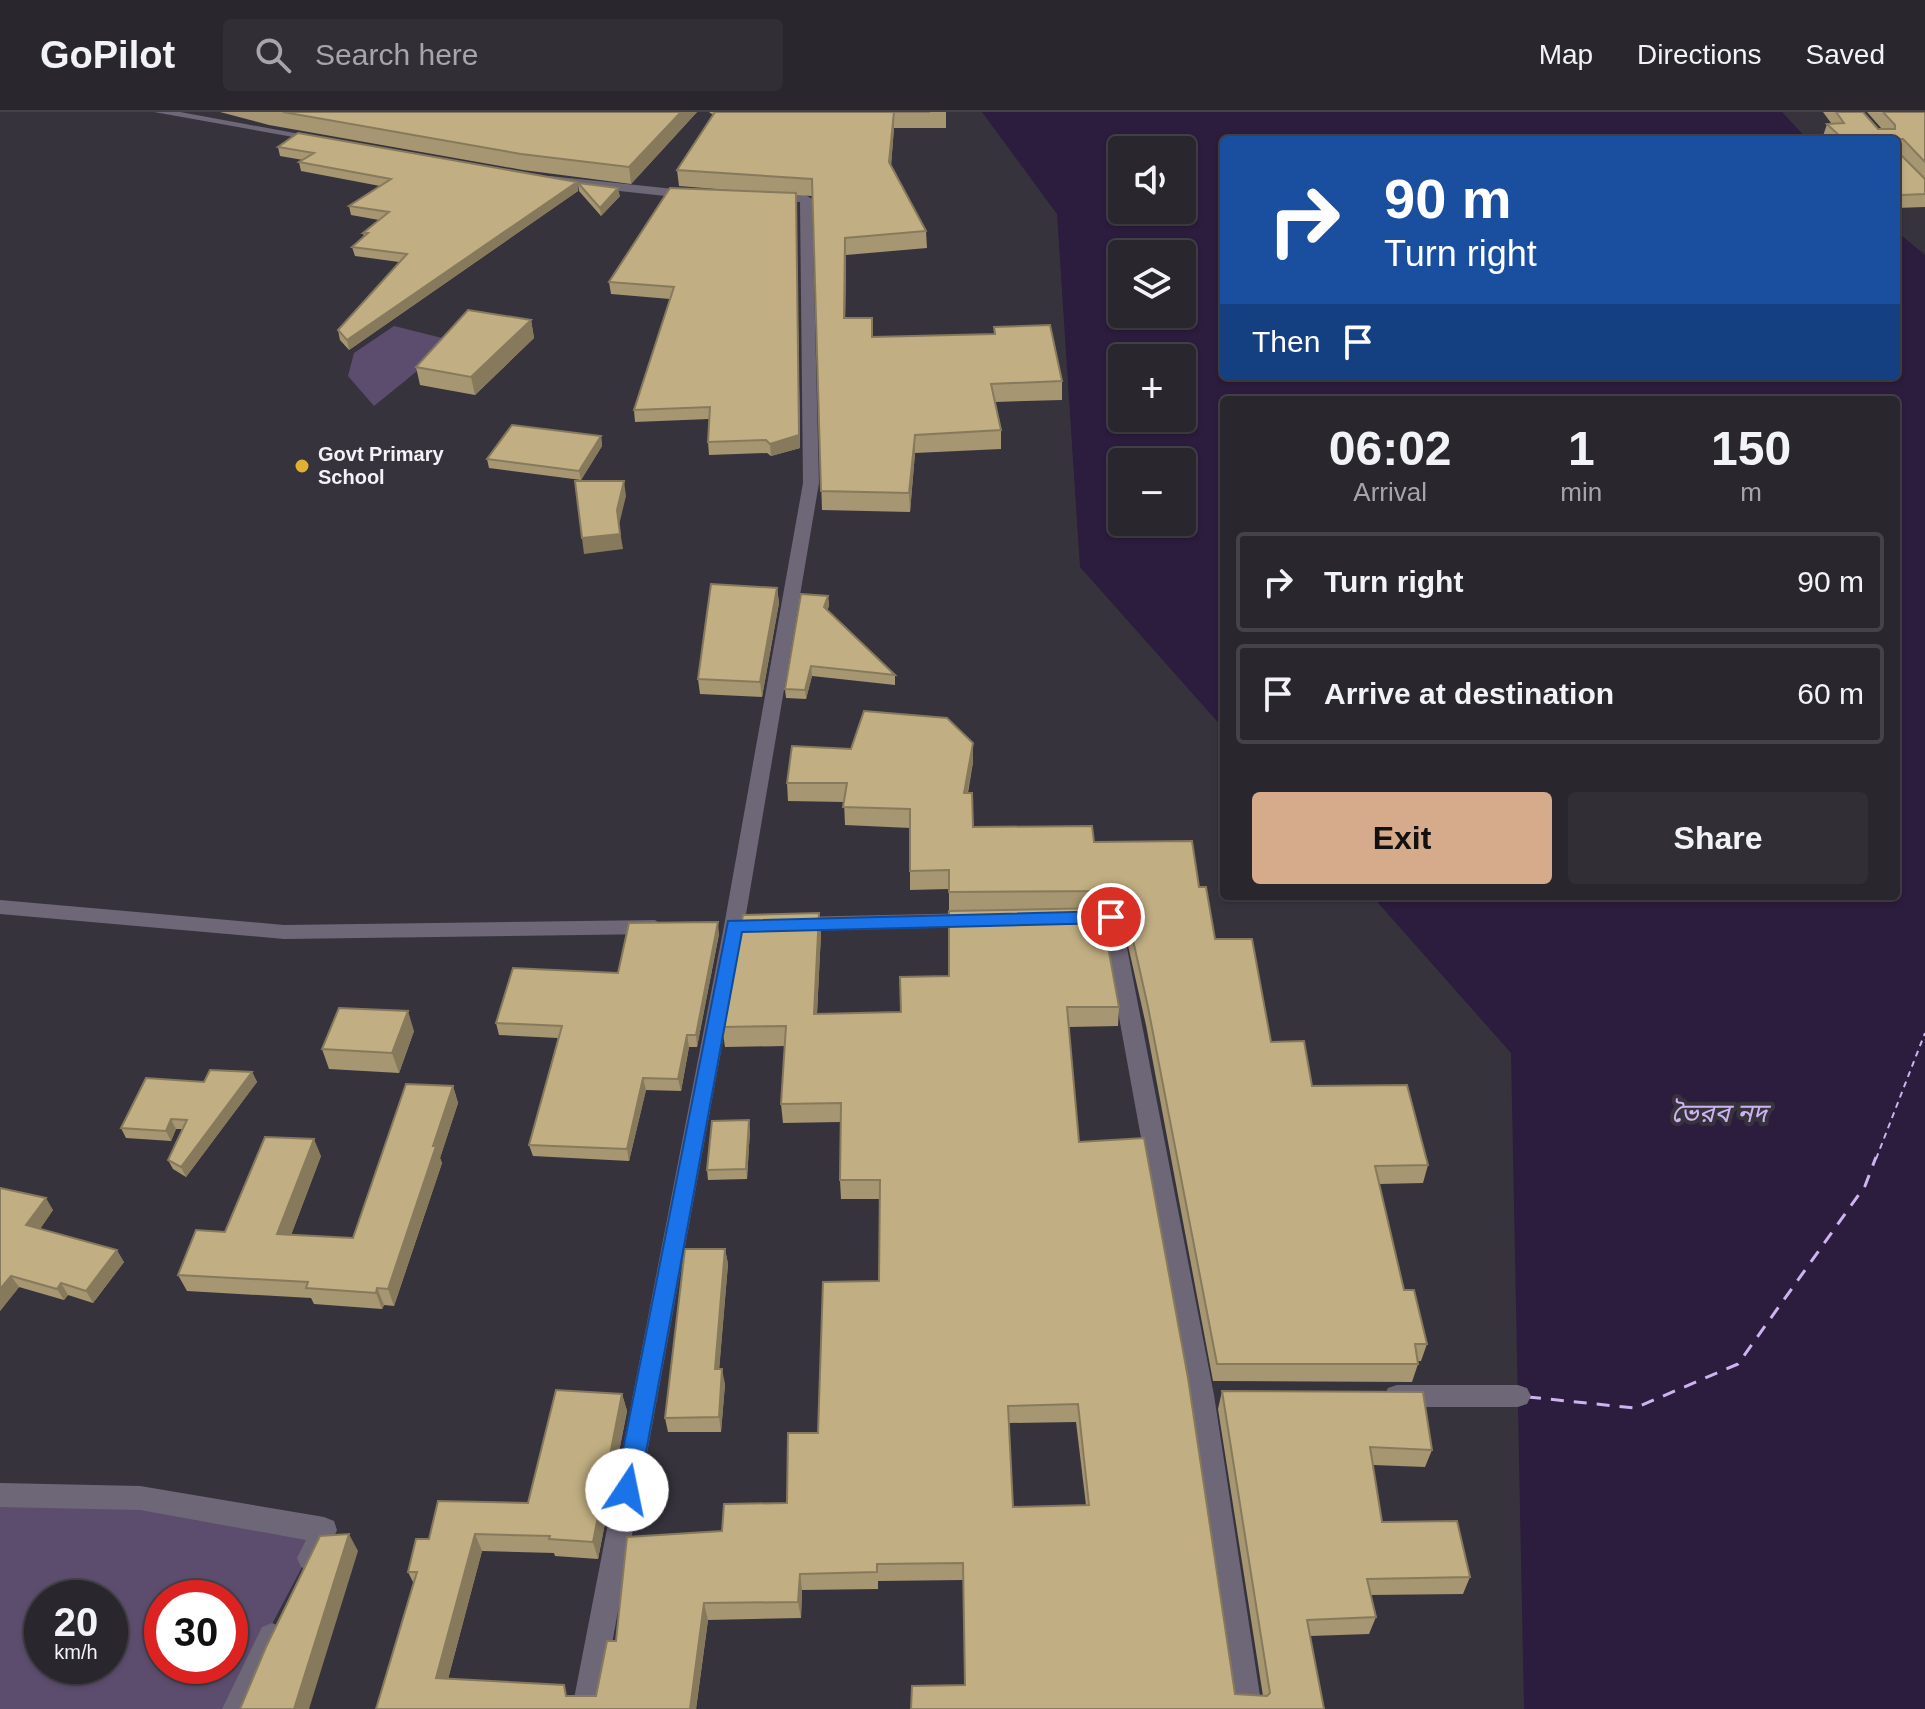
<!DOCTYPE html>
<meta charset="utf-8">
<style>
:root{--surface:#29262e;--page:#312e36;--text:#f1f3f6;--muted:#a5a5aa;--line:#45434a;--accent:#d6ab8b}
body{margin:0;font-family:Arial,"Noto Sans Bengali",sans-serif;background:var(--page);color:var(--text);height:100vh;display:flex;flex-direction:column;font-size:30px;white-space:nowrap}
*{box-sizing:border-box;margin:0}
p{font-size:26px;color:var(--muted)}
.icon{flex:none;width:44px;height:44px;fill:none;stroke:currentColor;stroke-width:2;stroke-linecap:round;stroke-linejoin:round}
.map{position:relative;flex:1;overflow:hidden}
.drawer{position:absolute;left:1220px;top:284px;width:680px;height:504px;display:flex;flex-direction:column;background:var(--surface);border-radius:8px;box-shadow:0 2px 6px #0004,0 0 0 2px var(--line)}
.drawer>*{flex:none}
.hud{position:absolute;left:1220px;top:24px;width:680px;height:244px;border-radius:8px;box-shadow:0 2px 6px #0004,0 0 0 2px var(--line);background:#1a4fa0;color:#fff;overflow:hidden}
.buttons{position:absolute;left:1108px;top:24px;display:grid;gap:16px}
.buttons a{display:grid;place-items:center;width:88px;height:88px;border-radius:8px;background:var(--surface);box-shadow:0 2px 6px #0004,0 0 0 2px var(--line);font-size:40px}
.speed{position:absolute;left:24px;top:1468px;display:flex;gap:16px;font-size:40px;font-weight:700;text-align:center}
.speed>*{display:grid;place-content:center;width:104px;height:104px;border-radius:50%;background:var(--surface);box-shadow:0 2px 6px #0004,0 0 0 2px var(--line);line-height:1}
.speed small{font-size:20px;font-weight:400}
.speed .limit{border:12px solid #d22;background:#fff;color:#111}
.pin{position:absolute;display:grid;place-items:center;width:68px;height:68px;color:#fff;margin:-34px;border:4px solid #fff;border-radius:50%;box-shadow:0 2px 8px #0007}
.me{position:absolute;width:88px;margin:-44px;rotate:11deg;stroke-linejoin:round;filter:drop-shadow(0 0 6px #0008)}
.turn{display:flex;align-items:center;gap:28px;height:168px;padding:0 32px;font-size:36px}
.turn .icon{width:104px;height:104px;stroke-width:2.5}
.turn b{display:block;font-size:56px;line-height:68px}
.then{display:flex;align-items:center;height:76px;padding:0 32px;background:#0003;gap:16px;font-size:30px}
.eta{display:flex;justify-content:space-evenly;align-items:center;height:136px;text-align:center}
.eta b{font-size:48px;font-weight:600;line-height:56px}
.primary-button{display:flex;gap:16px;margin-top:auto;padding:16px 32px}
.primary-button a{flex:1;height:92px;border-radius:8px;background:var(--accent);color:#111;font-size:32px;font-weight:600;line-height:92px;text-align:center}
.primary-button a+a{background:var(--page);color:var(--text)}
ul{padding:0;list-style:none}
li{display:flex;align-items:center;gap:24px;height:100px;margin:0 16px 12px;padding:0 16px;border:4px solid var(--line);border-radius:8px}
li div{flex:1}
li b{display:block;font-size:30px}
li em{font-style:normal}
header{display:flex;align-items:center;gap:48px;box-sizing:border-box;height:112px;padding:0 40px;background:var(--surface);border-bottom:2px solid var(--line)}
header strong{font-size:38px}
nav{display:flex;gap:44px;margin-inline-start:auto;font-size:28px}
.search{width:560px;height:72px;background:var(--page);display:flex;align-items:center;gap:20px;box-sizing:border-box;padding:0 28px;border-radius:8px;color:var(--muted);font-size:30px}
.map>svg:first-child{display:block}
</style>
<header>
<strong>GoPilot</strong>
<div class="search"><svg class="icon" aria-label="search" viewBox="0 0 24 24"><circle cx="10" cy="10" r="6"/><path d="M15 15l6 6"/></svg>Search here</div>
<nav><a>Map</a><a>Directions</a><a>Saved</a></nav>
</header>
<div class="map">
<svg width="1925" height="1597" viewBox="0 0 1925 1597">
<rect width="100%" height="100%" fill="#37333d"/>
<path fill="#5c4d6e" fill-rule="evenodd" d="M 394,214 L 454,229 L 374,294 L 348,264 L 354,241 Z
M 0,1390 L 150,1394 L 319,1423 L 227,1597 L 0,1597 ZM 42,1486 L 110,1486 L 110,1554 L 42,1554 ZM 162,1486 L 230,1486 L 230,1554 L 162,1554 Z"/>
<path fill="#2c1c3d" fill-rule="evenodd" d="M 982,0 L 1782,0 L 1808,28 L 1224,28 L 1224,264 L 1896,264 L 1896,119 L 1925,143 L 1925,1597 L 1524,1597 L 1511,941 L 1372,784 L 1896,784 L 1896,288 L 1224,288 L 1224,617 L 1080,455 L 1057,102 ZM 1122,38 L 1182,38 L 1182,98 L 1122,98 ZM 1122,142 L 1182,142 L 1182,202 L 1122,202 ZM 1122,246 L 1182,246 L 1182,306 L 1122,306 ZM 1122,350 L 1182,350 L 1182,410 L 1122,410 Z"/>
<g fill="none" stroke-linecap="round" stroke-linejoin="round">
<path stroke="#ceb2f1" stroke-width="2" stroke-dasharray="6 5" stroke-linecap="butt" d="M 1876,1047 L 1925,921"/>
<path stroke="#ceb2f1" stroke-width="3" stroke-dasharray="13 10" stroke-linecap="butt" d="M 1528,1285 L 1635,1296 L 1738,1252 L 1865,1074 L 1876,1045"/>
<path fill="#6e6778" fill-rule="evenodd" d="M 154,0 L 180,0 L 327,27 L 321,30 Z
M 550,64 L 693,79 L 699,83 L 693,87 L 546,71 L 544,68 Z
M 769,82 L 806,83 L 812,87 L 819,371 L 744,814 L 600,1597 L 572,1597 L 724,814 L 803,371 L 800,90 L 765,89 L 763,86 Z
M 0,788 L 284,813 L 655,808 L 665,815 L 655,822 L 284,827 L 0,802 Z
M 1111,798 L 1121,805 L 1214,1283 L 1262,1597 L 1234,1597 L 1188,1283 L 1102,812 L 1079,813 L 1069,806 L 1079,799 Z
M 975,801 L 985,808 L 975,815 L 795,819 L 785,812 L 795,805 Z
M 1397,1273 L 1518,1273 L 1527,1276 L 1531,1284 L 1527,1292 L 1518,1295 L 1397,1295 L 1388,1292 L 1384,1284 L 1388,1276 Z
M 0,1371 L 140,1374 L 324,1405 L 334,1409 L 337,1418 L 321,1455 L 311,1459 L 301,1455 L 297,1446 L 306,1428 L 140,1398 L 0,1395 Z
M 272,1511 L 282,1515 L 286,1525 L 251,1597 L 222,1597 L 262,1515 Z"/>
</g>
<path fill="#a69671" fill-rule="evenodd" d="M 220,0 L 697,0 L 631,72 L 523,58 L 269,13 Z
M 709,0 L 946,0 L 946,16 L 894,16 L 891,53 L 926,119 L 927,136 L 846,143 L 845,206 L 873,225 L 994,222 L 994,215 L 1062,269 L 1062,288 L 995,290 L 1001,318 L 1001,337 L 915,341 L 910,400 L 822,398 L 812,84 L 796,83 L 800,336 L 771,344 L 767,341 L 709,343 L 708,330 L 709,307 L 635,310 L 634,298 L 670,187 L 611,182 L 609,170 L 754,80 L 679,74 L 677,58 L 713,3 Z
M 1823,0 L 1863,0 L 1878,17 L 1882,17 L 1867,0 L 1925,0 L 1925,95 L 1896,96 L 1896,28 L 1827,28 L 1823,24 L 1827,12 L 1831,11 Z
M 278,35 L 577,70 L 578,79 L 349,238 L 340,228 L 338,218 L 399,150 L 355,144 L 352,135 L 364,125 L 363,121 L 379,108 L 351,103 L 349,94 L 380,74 L 301,59 L 299,50 L 303,48 L 280,44 Z
M 578,71 L 620,84 L 601,104 L 579,79 Z
M 531,208 L 534,226 L 475,283 L 420,273 L 416,255 Z
M 601,324 L 602,334 L 581,368 L 489,356 L 487,347 Z
M 777,476 L 779,491 L 762,585 L 700,582 L 698,567 Z
M 828,484 L 829,494 L 827,498 L 895,563 L 895,573 L 812,564 L 806,587 L 786,586 L 785,577 Z
M 973,631 L 973,650 L 968,681 L 973,715 L 1094,730 L 1199,775 L 1215,827 L 1271,930 L 1312,974 L 1428,1053 L 1423,1071 L 1379,1072 L 1404,1178 L 1427,1232 L 1421,1249 L 1418,1249 L 1418,1252 L 1412,1270 L 1213,1269 L 1146,913 L 1120,798 L 1101,798 L 1119,895 L 1118,914 L 1069,915 L 1079,1030 L 1235,1582 L 1263,1584 L 1218,1297 L 1222,1279 L 1432,1338 L 1425,1355 L 1373,1353 L 1382,1410 L 1470,1465 L 1463,1482 L 1370,1483 L 1376,1505 L 1369,1522 L 1310,1524 L 1324,1597 L 965,1573 L 963,1468 L 878,1469 L 878,1477 L 802,1478 L 801,1506 L 708,1508 L 696,1597 L 376,1597 L 414,1472 L 408,1460 L 429,1427 L 528,1391 L 622,1282 L 627,1299 L 598,1447 L 555,1444 L 554,1441 L 482,1439 L 448,1567 L 569,1584 L 596,1584 L 616,1529 L 722,1419 L 787,1391 L 818,1321 L 879,1169 L 880,1087 L 841,1087 L 840,1068 L 840,1010 L 783,1011 L 781,992 L 785,934 L 725,935 L 722,915 L 819,801 L 821,821 L 817,902 L 901,900 L 949,864 L 949,777 L 910,778 L 910,716 L 845,713 L 844,690 L 788,689 L 787,671 L 851,637 ZM 1076,1310 L 1086,1393 L 1013,1395 L 1009,1311 Z
M 719,822 L 697,935 L 689,935 L 681,979 L 646,978 L 629,1049 L 533,1044 L 529,1033 L 558,926 L 499,923 L 496,911 L 618,861 Z
M 414,919 L 399,961 L 329,957 L 322,937 Z
M 252,960 L 257,970 L 186,1065 L 173,1057 L 168,1048 L 182,1017 L 176,1017 L 171,1029 L 126,1026 L 121,1016 L 204,970 Z
M 453,974 L 458,991 L 440,1046 L 442,1051 L 394,1194 L 384,1193 L 382,1197 L 314,1192 L 311,1186 L 187,1179 L 178,1163 L 225,1120 L 321,1044 L 291,1123 L 353,1126 Z
M 750,1018 L 747,1067 L 708,1068 L 707,1058 Z
M 0,1076 L 53,1098 L 40,1117 L 124,1150 L 93,1191 L 68,1183 L 64,1188 L 19,1175 L 0,1199 Z
M 725,1137 L 728,1152 L 719,1257 L 725,1272 L 721,1320 L 668,1320 L 665,1306 Z"/>
<path fill="#877a5c" d="M 681,0 L 697,0 L 631,72 L 629,55 Z
M 894,0 L 894,16 L 890,67 L 889,50 Z
M 577,70 L 578,79 L 349,238 L 347,228 Z
M 618,76 L 620,84 L 601,104 L 600,96 Z
M 796,81 L 800,336 L 771,344 L 770,332 Z
M 845,126 L 846,143 L 845,223 L 844,206 Z
M 531,208 L 534,226 L 475,283 L 471,265 Z
M 915,323 L 915,341 L 910,400 L 909,381 Z
M 601,324 L 602,334 L 581,368 L 579,359 Z
M 624,369 L 626,384 L 619,413 L 623,437 L 584,442 L 582,426 L 617,398 Z
M 777,476 L 779,491 L 762,585 L 760,570 Z
M 828,484 L 829,494 L 825,504 L 824,495 Z
M 811,554 L 812,564 L 806,587 L 805,578 Z
M 973,631 L 973,650 L 964,699 L 964,681 Z
M 819,801 L 821,821 L 816,921 L 814,902 Z
M 718,810 L 719,822 L 697,935 L 696,923 Z
M 408,899 L 414,919 L 399,961 L 392,941 Z
M 687,923 L 689,935 L 681,979 L 678,967 Z
M 252,960 L 257,970 L 186,1065 L 181,1055 Z
M 643,966 L 646,978 L 629,1049 L 627,1037 Z
M 453,974 L 458,991 L 440,1046 L 442,1051 L 394,1194 L 388,1177 Z
M 171,1007 L 176,1017 L 171,1029 L 166,1019 Z
M 749,1008 L 750,1018 L 747,1067 L 746,1057 Z
M 314,1027 L 321,1044 L 285,1139 L 277,1122 Z
M 46,1086 L 53,1098 L 34,1125 L 26,1113 Z
M 725,1137 L 728,1152 L 718,1272 L 715,1257 Z
M 117,1138 L 124,1150 L 93,1191 L 86,1179 Z
M 11,1164 L 19,1175 L 0,1199 L 0,1177 Z
M 61,1171 L 68,1183 L 64,1188 L 57,1177 Z
M 377,1176 L 384,1193 L 382,1197 L 376,1181 Z
M 722,1257 L 725,1272 L 721,1320 L 719,1305 Z
M 622,1282 L 627,1299 L 598,1447 L 593,1430 Z
M 349,1422 L 358,1439 L 309,1597 L 294,1597 Z
M 475,1422 L 482,1439 L 444,1582 L 436,1566 Z
M 800,1462 L 802,1478 L 801,1506 L 798,1490 Z
M 704,1491 L 708,1508 L 696,1597 L 690,1597 Z"/>
<path fill="#c1af83" stroke="#877a5c" stroke-width="2" fill-rule="evenodd" d="M 283,0 L 681,0 L 629,55 L 521,42 Z
M 715,0 L 930,0 L 894,0 L 889,50 L 926,119 L 845,126 L 844,206 L 872,206 L 872,225 L 995,222 L 994,215 L 1050,213 L 1062,269 L 991,272 L 1001,318 L 915,323 L 909,381 L 821,379 L 812,67 L 677,58 Z
M 1836,0 L 1863,0 L 1878,17 L 1895,17 L 1895,13 L 1883,0 L 1925,0 L 1925,50 L 1903,27 L 1899,27 L 1899,41 L 1925,67 L 1925,82 L 1901,83 L 1896,78 L 1896,28 L 1844,28 L 1827,12 L 1844,11 Z
M 298,21 L 577,70 L 347,228 L 338,218 L 407,142 L 352,135 L 368,121 L 363,121 L 389,100 L 349,94 L 391,67 L 299,50 L 314,41 L 278,35 Z
M 578,71 L 618,76 L 600,96 Z
M 670,76 L 796,81 L 799,323 L 770,332 L 766,328 L 708,330 L 710,295 L 634,298 L 674,175 L 609,170 Z
M 468,198 L 531,208 L 471,265 L 416,255 Z
M 512,313 L 601,324 L 579,359 L 487,347 Z
M 575,369 L 624,369 L 617,398 L 620,422 L 582,426 Z
M 711,472 L 777,476 L 760,570 L 698,567 Z
M 801,482 L 828,484 L 824,495 L 895,563 L 811,554 L 805,578 L 785,577 Z
M 864,599 L 947,606 L 973,631 L 964,681 L 972,681 L 973,715 L 1092,714 L 1094,730 L 1192,729 L 1199,775 L 1206,775 L 1215,827 L 1252,827 L 1271,930 L 1304,929 L 1312,974 L 1407,973 L 1428,1053 L 1375,1054 L 1404,1178 L 1414,1178 L 1427,1232 L 1415,1232 L 1418,1252 L 1217,1252 L 1148,895 L 1122,779 L 949,780 L 949,758 L 910,759 L 910,697 L 843,695 L 847,671 L 787,671 L 792,634 L 851,637 Z
M 1101,796 L 1119,895 L 1067,895 L 1079,1030 L 1144,1026 L 1188,1266 L 1235,1582 L 1267,1584 L 1270,1581 L 1222,1279 L 1423,1280 L 1432,1338 L 1370,1335 L 1382,1410 L 1457,1409 L 1470,1465 L 1367,1467 L 1376,1505 L 1307,1508 L 1324,1597 L 911,1597 L 912,1574 L 965,1573 L 963,1451 L 877,1452 L 877,1460 L 800,1462 L 798,1490 L 704,1491 L 690,1597 L 376,1597 L 417,1460 L 408,1460 L 416,1427 L 429,1427 L 438,1389 L 528,1391 L 556,1278 L 622,1282 L 593,1430 L 549,1427 L 550,1424 L 475,1422 L 436,1566 L 564,1573 L 566,1584 L 596,1584 L 607,1529 L 616,1529 L 627,1425 L 722,1419 L 724,1392 L 787,1391 L 788,1321 L 818,1321 L 823,1170 L 879,1169 L 880,1068 L 840,1068 L 841,991 L 781,992 L 786,914 L 722,915 L 743,803 L 819,801 L 814,902 L 901,900 L 900,865 L 949,864 L 949,799 ZM 1078,1292 L 1089,1393 L 1013,1395 L 1008,1294 Z
M 718,810 L 696,923 L 687,923 L 678,967 L 643,966 L 627,1037 L 529,1033 L 562,914 L 496,911 L 513,856 L 618,861 L 629,811 Z
M 339,896 L 408,899 L 392,941 L 322,937 Z
M 210,958 L 252,960 L 181,1055 L 168,1048 L 187,1008 L 171,1007 L 166,1019 L 121,1016 L 146,966 L 204,970 Z
M 406,972 L 453,974 L 433,1034 L 436,1034 L 388,1177 L 377,1176 L 376,1181 L 306,1176 L 308,1170 L 178,1163 L 196,1118 L 225,1120 L 265,1025 L 314,1027 L 277,1122 L 353,1126 Z
M 749,1008 L 746,1057 L 707,1058 L 712,1009 Z
M 0,1076 L 46,1086 L 26,1113 L 117,1138 L 86,1179 L 61,1171 L 57,1177 L 11,1164 L 0,1177 Z
M 685,1137 L 725,1137 L 715,1257 L 722,1257 L 719,1305 L 665,1306 Z
M 349,1422 L 294,1597 L 240,1597 L 266,1535 L 320,1424 Z"/>
<path fill="#1a73e8" stroke="#114b97" stroke-width="2" d="M 1111,799 L 1120,805 L 1111,811 L 742,820 L 639,1378 L 636,1386 L 627,1389 L 619,1386 L 615,1378 L 728,809 Z"/>
<circle fill="#deb133" stroke="#37333d" stroke-width="3" cx="302" cy="354" r="8"/>
<g text-anchor="middle" dominant-baseline="central" stroke-width="8" stroke-linejoin="round" paint-order="stroke">
<g font-size="20" font-weight="bold" fill="#f4f1f7" stroke="#37333d" text-anchor="start">
<text x="318" y="342">Govt Primary<tspan x="318" dy="23">School</tspan></text>
</g>
<g font-size="26" font-style="italic" fill="#ceb2f1" stroke="#37333d">
<text x="1719" y="1001">ভৈরব নদ</text>
</g>
</g>
</svg>
<div class="buttons">
<a><svg class="icon" aria-label="sound" viewBox="0 0 24 24"><path d="M4 9h4l5-4v14l-5-4H4zM17 9q2 3 0 6"/></svg></a>
<a><svg class="icon" aria-label="layers" viewBox="0 0 24 24"><path d="M12 4l9 5-9 5-9-5zM3 14l9 5 9-5"/></svg></a>
<a>+</a>
<a>−</a>
</div>
<div class="speed"><div>20<small>km/h</small></div><div class="limit">30</div></div>
<div class="pin" style="left:1111px;top:805px;background:#d93025"><svg class="icon" aria-label="arrive" viewBox="0 0 24 24"><path d="M6 21V4h12l-3 4 3 4H6"/></svg></div>
<svg class="me" style="left:627px;top:1378px" viewBox="-20 -20 40 40"><circle r="19" fill="#fff"/><path d="M0-13L10 11 0 6-10 11z" fill="#1a73e8"/></svg>
<div class="hud">
<div class="turn"><svg class="icon" aria-label="right" viewBox="0 0 24 24"><path d="M7 20v-9h11M14 6l5 5-5 5"/></svg><div><b>90 m</b>Turn right</div></div>
<div class="then">Then<svg class="icon" aria-label="arrive" viewBox="0 0 24 24"><path d="M6 21V4h12l-3 4 3 4H6"/></svg></div>
</div>
<section class="drawer">
<div class="eta">
<div><b>06:02</b><p>Arrival</p></div>
<div><b>1</b><p>min</p></div>
<div><b>150</b><p>m</p></div>
</div>
<ul>
<li><svg class="icon" aria-label="right" viewBox="0 0 24 24"><path d="M7 20v-9h11M14 6l5 5-5 5"/></svg><div><b>Turn right</b></div><em>90 m</em></li>
<li><svg class="icon" aria-label="arrive" viewBox="0 0 24 24"><path d="M6 21V4h12l-3 4 3 4H6"/></svg><div><b>Arrive at destination</b></div><em>60 m</em></li>
</ul>
<div class="primary-button"><a>Exit</a><a>Share</a></div>
</section>
</div>
